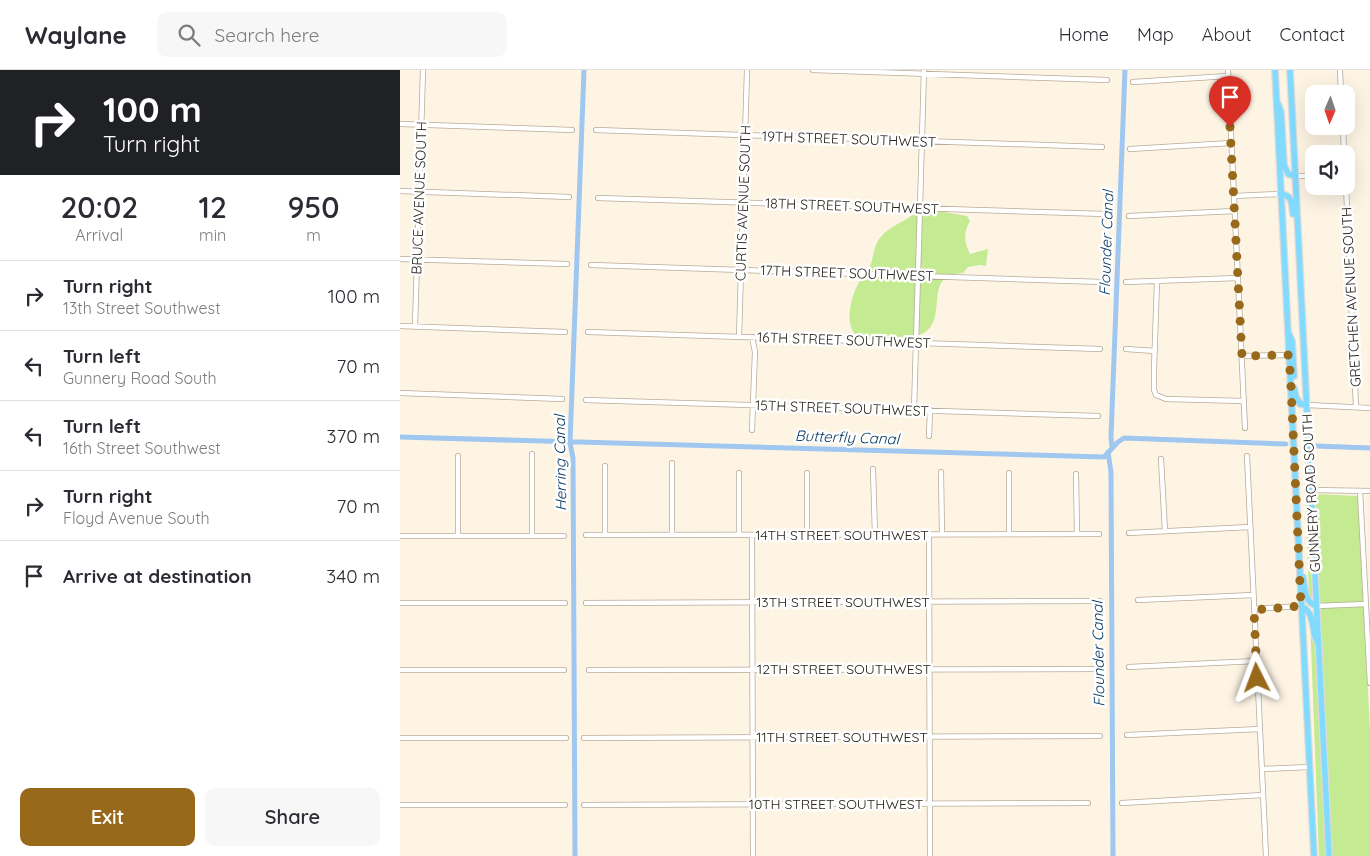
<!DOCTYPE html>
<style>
:root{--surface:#fff;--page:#f7f7f7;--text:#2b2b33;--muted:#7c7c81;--line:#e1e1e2;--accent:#99691b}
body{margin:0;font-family:Quicksand,sans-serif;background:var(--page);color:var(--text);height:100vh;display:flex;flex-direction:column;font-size:19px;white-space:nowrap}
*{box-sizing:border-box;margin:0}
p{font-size:16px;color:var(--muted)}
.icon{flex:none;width:28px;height:28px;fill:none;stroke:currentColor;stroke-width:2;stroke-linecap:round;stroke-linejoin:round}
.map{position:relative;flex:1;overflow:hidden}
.details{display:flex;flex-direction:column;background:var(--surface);width:400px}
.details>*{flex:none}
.guide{background:#202124;color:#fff;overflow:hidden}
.needle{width:32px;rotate:182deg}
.tools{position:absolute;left:905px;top:15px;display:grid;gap:10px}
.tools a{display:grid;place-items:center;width:50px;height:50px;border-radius:10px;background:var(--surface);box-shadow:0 5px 20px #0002;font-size:25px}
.pin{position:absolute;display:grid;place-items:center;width:42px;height:42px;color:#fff;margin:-51px -21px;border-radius:50% 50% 50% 0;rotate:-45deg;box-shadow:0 0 5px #0007}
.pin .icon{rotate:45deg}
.me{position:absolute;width:55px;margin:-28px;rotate:357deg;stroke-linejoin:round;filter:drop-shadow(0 0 4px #0008)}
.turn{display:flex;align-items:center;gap:18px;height:105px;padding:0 20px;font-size:22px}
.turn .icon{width:65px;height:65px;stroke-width:2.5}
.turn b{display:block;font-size:35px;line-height:42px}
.eta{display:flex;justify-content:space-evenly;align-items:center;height:85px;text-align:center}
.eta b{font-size:30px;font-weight:600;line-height:35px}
.cta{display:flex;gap:10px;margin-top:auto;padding:10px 20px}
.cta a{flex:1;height:58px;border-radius:10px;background:var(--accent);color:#fff;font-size:20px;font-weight:600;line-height:58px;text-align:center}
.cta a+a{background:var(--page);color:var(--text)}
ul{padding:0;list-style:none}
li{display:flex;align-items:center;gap:15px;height:70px;padding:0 20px;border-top:1px solid var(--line)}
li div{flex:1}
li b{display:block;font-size:19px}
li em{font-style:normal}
header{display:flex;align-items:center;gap:30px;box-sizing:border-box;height:70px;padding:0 25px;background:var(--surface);border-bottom:1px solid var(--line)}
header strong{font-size:24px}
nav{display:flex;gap:28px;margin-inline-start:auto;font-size:18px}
.search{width:350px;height:45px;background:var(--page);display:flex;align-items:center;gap:12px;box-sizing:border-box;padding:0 18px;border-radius:10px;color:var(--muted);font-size:19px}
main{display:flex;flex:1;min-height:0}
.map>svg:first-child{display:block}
</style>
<header>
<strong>Waylane</strong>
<div class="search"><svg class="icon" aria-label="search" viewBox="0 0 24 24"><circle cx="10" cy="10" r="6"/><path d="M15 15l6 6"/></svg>Search here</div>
<nav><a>Home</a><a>Map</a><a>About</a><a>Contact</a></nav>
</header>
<main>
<section class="details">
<div class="guide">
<div class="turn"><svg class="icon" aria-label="right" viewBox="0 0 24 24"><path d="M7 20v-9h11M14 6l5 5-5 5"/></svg><div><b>100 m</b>Turn right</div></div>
</div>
<div class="eta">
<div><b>20:02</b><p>Arrival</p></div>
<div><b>12</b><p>min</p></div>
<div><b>950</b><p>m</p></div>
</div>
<ul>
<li><svg class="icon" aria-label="right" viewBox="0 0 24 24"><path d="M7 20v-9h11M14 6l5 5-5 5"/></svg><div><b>Turn right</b><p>13th Street Southwest</p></div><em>100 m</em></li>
<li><svg class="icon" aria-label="left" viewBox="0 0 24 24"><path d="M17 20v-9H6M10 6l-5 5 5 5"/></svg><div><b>Turn left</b><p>Gunnery Road South</p></div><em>70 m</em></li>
<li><svg class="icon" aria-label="left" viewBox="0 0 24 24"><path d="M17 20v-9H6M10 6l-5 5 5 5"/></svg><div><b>Turn left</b><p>16th Street Southwest</p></div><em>370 m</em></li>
<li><svg class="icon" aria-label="right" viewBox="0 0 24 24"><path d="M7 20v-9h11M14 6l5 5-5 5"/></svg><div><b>Turn right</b><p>Floyd Avenue South</p></div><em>70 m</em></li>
<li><svg class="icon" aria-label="arrive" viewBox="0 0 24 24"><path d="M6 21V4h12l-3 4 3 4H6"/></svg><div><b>Arrive at destination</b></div><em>340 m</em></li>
</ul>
<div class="cta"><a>Exit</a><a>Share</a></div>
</section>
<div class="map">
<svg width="970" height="786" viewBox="0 0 970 786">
<rect width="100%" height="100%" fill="#fef4e4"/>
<path fill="#c4ea92" d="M 517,141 L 538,141 L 567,146 L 570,151 C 563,163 564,172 570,184 L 588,179 L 586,196 L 579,195 L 568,197 L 563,203 C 514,205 561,263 506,268 C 495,269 470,273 460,268 C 442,259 451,226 459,212 C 461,209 465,206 467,203 C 474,192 472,178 480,168 C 491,154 505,153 517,141 Z
M 905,424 L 909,424 L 914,532 L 909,526 Z
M 914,424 L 958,426 L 970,661 L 970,786 L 931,786 Z
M 910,549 L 912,566 L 916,575 L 926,786 L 919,786 Z"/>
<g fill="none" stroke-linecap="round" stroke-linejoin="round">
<path stroke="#9fc7f0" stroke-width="5" d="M 0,367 L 704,387 L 718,372 L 724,368 L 886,374
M 916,376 L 970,378
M 712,378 L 711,367 L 725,0
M 708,382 L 711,402 L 713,786
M 175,786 L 173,388 L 170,373 L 184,0"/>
<g stroke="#b7ab98" stroke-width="6">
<path id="minor" d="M 413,0 L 707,10
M 828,0 L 845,358
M 940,0 L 941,24
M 733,12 L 828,6
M 0,54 L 172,60
M 943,56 L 944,84
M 196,60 L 702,77
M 730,79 L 831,73
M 896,106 L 914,106
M 946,116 L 956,337
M 0,121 L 169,127
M 834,126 L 880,124
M 198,128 L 705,144
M 729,146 L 835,141
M 0,189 L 167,194
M 191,195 L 702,212
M 726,212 L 838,208
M 757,212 L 754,299 L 754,320 L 756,325 L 766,329 L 844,331
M 0,256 L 165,262
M 15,256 L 23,0
M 188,262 L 700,279
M 339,267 L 347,0
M 352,267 L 355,282 L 352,360
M 726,279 L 755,281
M 842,286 L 889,285
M 0,323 L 162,329
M 186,330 L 698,346
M 907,335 L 970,338
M 514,340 L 524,0
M 529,366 L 530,340
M 58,386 L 58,466
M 847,386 L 866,786
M 761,389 L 765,461
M 272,393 L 272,465
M 473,399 L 475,464
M 541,402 L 542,464
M 339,403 L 339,465
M 676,404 L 677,464
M 911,420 L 970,421
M 960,421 L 970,613
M 729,463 L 850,457
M 529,464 L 530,786
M 609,464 L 609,403
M 132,465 L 132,384
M 186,465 L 699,464
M 205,465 L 205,396
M 352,465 L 353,786
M 407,465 L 407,403
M 0,466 L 164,466
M 738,530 L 853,525
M 0,533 L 165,533
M 186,533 L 700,531
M 917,536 L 966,534
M 854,539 L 901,536
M 729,597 L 856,591
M 0,600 L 164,600
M 189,600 L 699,599
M 727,665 L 860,659
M 0,668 L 166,668
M 184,668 L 700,666
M 862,699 L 909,697
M 722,733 L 863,725
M 0,735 L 165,735
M 184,735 L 688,733"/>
</g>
<g stroke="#dddcdb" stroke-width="8">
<path id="major" d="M 875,0 L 914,786
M 890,0 L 929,786
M 878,34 L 881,42 L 884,95 L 888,104 L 896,106
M 880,124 C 892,124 892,134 893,144
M 889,264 L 892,271 L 894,306
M 894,318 L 896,327 L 900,334 L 907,335
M 903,507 C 905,519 904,532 917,536
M 901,536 C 917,544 910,561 918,573"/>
</g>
<use href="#minor" stroke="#fff" stroke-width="4.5"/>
<use href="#major" stroke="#82dafe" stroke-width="5.5"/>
</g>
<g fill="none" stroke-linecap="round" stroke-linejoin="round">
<path stroke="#99691b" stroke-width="9" stroke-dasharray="0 16.2" d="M 830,57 L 842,286 L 889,285 L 891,316 L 901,536 L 854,540 L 857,608"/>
</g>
<g text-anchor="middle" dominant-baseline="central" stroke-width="5" stroke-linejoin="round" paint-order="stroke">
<g font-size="14" fill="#28231c" stroke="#fff">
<text transform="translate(449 69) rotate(2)">19TH STREET SOUTHWEST</text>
<text transform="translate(19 128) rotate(-88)">BRUCE AVENUE SOUTH</text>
<text transform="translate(343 133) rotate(-88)">CURTIS AVENUE SOUTH</text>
<text transform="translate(452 136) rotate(2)">18TH STREET SOUTHWEST</text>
<text transform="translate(447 203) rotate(2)">17TH STREET SOUTHWEST</text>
<text transform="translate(951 227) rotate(-93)">GRETCHEN AVENUE SOUTH</text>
<text transform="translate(444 270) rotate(2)">16TH STREET SOUTHWEST</text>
<text transform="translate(442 338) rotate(2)">15TH STREET SOUTHWEST</text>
<text transform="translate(911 423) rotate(-93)">GUNNERY ROAD SOUTH</text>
<text x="442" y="465">14TH STREET SOUTHWEST</text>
<text x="443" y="532">13TH STREET SOUTHWEST</text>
<text x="444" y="599">12TH STREET SOUTHWEST</text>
<text x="442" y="667">11TH STREET SOUTHWEST</text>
<text x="436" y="734">10TH STREET SOUTHWEST</text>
</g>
<g font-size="15" font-style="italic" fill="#00345f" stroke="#fff">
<text transform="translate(706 173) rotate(-88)">Flounder Canal</text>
<text transform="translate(447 367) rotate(2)">Butterfly Canal</text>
<text transform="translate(160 393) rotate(-91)">Herring Canal</text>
<text transform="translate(698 584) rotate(-91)">Flounder Canal</text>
</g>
</g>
</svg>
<div class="tools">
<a><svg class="needle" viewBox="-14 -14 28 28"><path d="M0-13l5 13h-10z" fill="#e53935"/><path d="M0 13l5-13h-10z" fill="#7c7c81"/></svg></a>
<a><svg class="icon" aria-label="sound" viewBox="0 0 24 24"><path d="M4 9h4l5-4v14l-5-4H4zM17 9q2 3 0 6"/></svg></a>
</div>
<div class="pin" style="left:830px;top:57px;background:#d93025"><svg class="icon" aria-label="arrive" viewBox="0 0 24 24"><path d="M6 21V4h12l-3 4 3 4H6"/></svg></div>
<svg class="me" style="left:857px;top:608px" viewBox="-20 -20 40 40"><path d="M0-17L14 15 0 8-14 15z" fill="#99691b" stroke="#fff" stroke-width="4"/></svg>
</div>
</main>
